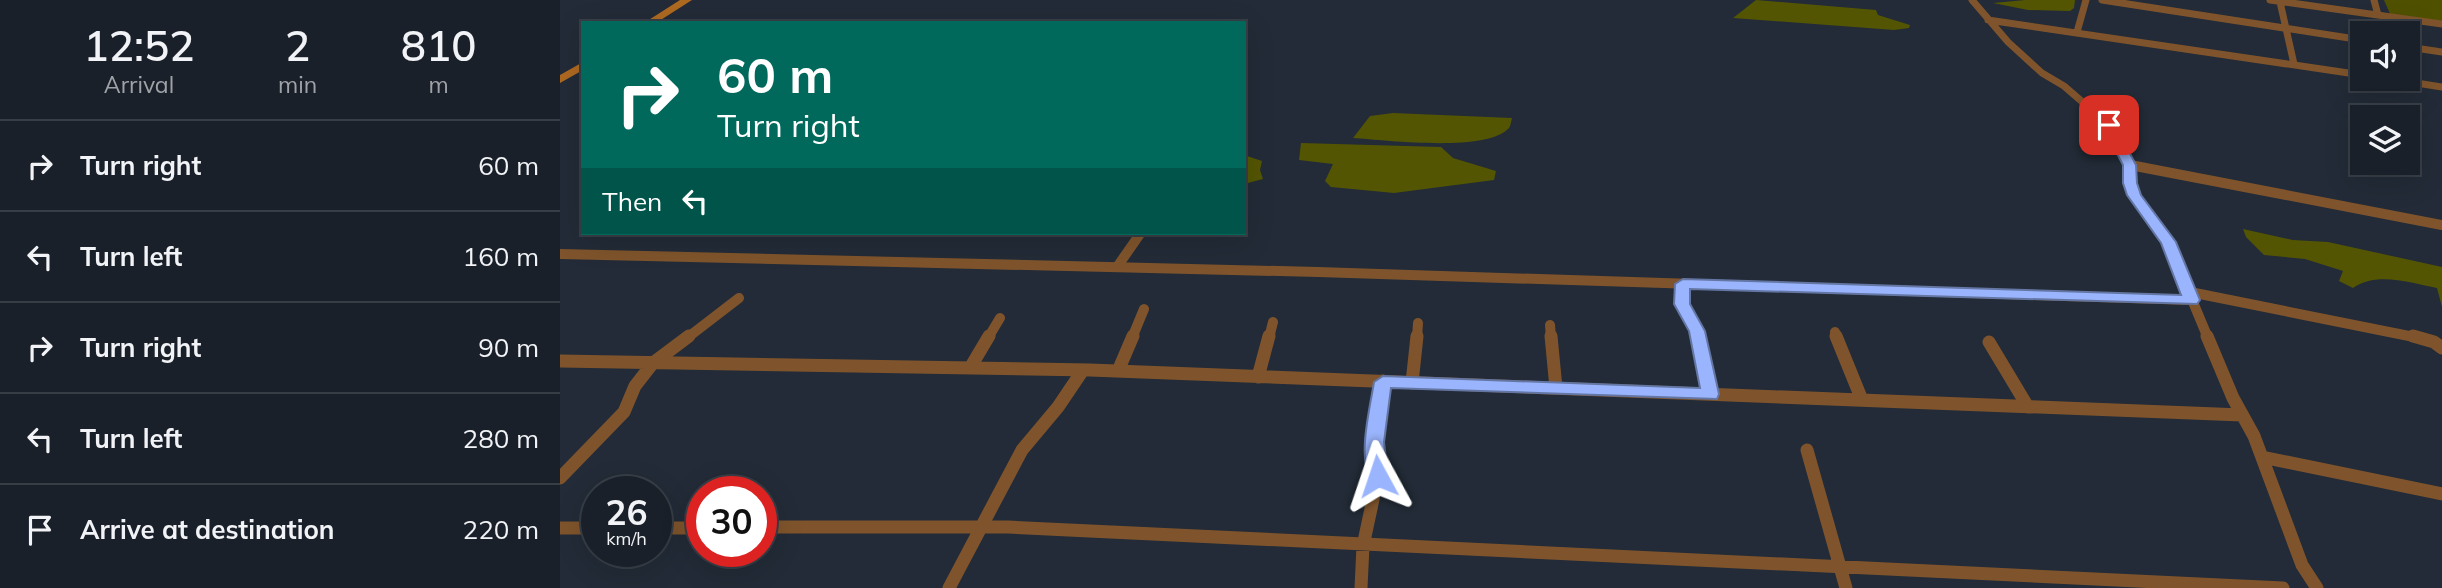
<!DOCTYPE html>
<style>
:root{--surface:#1a2029;--page:#272d35;--text:#f1f3f6;--muted:#9fa3a8;--line:#383e46}
body{margin:0;font-family:Mulish,sans-serif;background:var(--page);color:var(--text);height:100vh;display:flex;flex-direction:column;font-size:26px;white-space:nowrap}
*{box-sizing:border-box;margin:0}
p{font-size:23px;color:var(--muted)}
.icon{flex:none;width:38px;height:38px;fill:none;stroke:currentColor;stroke-width:2;stroke-linecap:round;stroke-linejoin:round}
.map{position:relative;flex:1;overflow:hidden}
.drawer{display:flex;flex-direction:column;background:var(--surface);width:560px}
.drawer>*{flex:none}
.guide{position:absolute;left:21px;top:21px;width:665px;height:214px;border-radius:0px;box-shadow:0 7px 28px #0002,0 0 0 2px var(--line);background:#00695c;color:#fff;overflow:hidden}
.fabs{position:absolute;left:1790px;top:21px;display:grid;gap:14px}
.fabs a{display:grid;place-items:center;width:70px;height:70px;border-radius:0px;background:var(--surface);box-shadow:0 7px 28px #0002,0 0 0 2px var(--line);font-size:35px}
.speed{position:absolute;left:21px;top:476px;display:flex;gap:14px;font-size:35px;font-weight:700;text-align:center}
.speed>*{display:grid;place-content:center;width:91px;height:91px;border-radius:50%;background:var(--surface);box-shadow:0 7px 28px #0002,0 0 0 2px var(--line);line-height:1}
.speed small{font-size:18px;font-weight:400}
.speed .limit{border:10px solid #d22;background:#fff;color:#111}
.pin{position:absolute;display:grid;place-items:center;width:60px;height:60px;color:#fff;margin:-30px;border-radius:14px;box-shadow:0 4px 10px #0006}
.me{position:absolute;width:77px;margin:-38px;rotate:355deg;stroke-linejoin:round;filter:drop-shadow(0 0 5px #0008)}
.turn{display:flex;align-items:center;gap:24px;height:147px;padding:0 21px;font-size:32px}
.turn .icon{width:91px;height:91px;stroke-width:2.5}
.turn b{display:block;font-size:49px;line-height:60px}
.then{display:flex;align-items:center;height:66px;padding:0 21px;background:#0003;gap:14px;font-size:26px}
.eta{display:flex;justify-content:space-evenly;align-items:center;height:119px;text-align:center}
.eta b{font-size:42px;font-weight:600;line-height:49px}
ul{padding:0;list-style:none}
li{display:flex;align-items:center;gap:21px;height:91px;padding:0 21px;border-top:2px solid var(--line)}
li div{flex:1}
li b{display:block;font-size:26px}
li em{font-style:normal}
main{display:flex;flex:1;min-height:0}
.map>svg:first-child{display:block}
</style>
<main>
<section class="drawer">
<div class="eta">
<div><b>12:52</b><p>Arrival</p></div>
<div><b>2</b><p>min</p></div>
<div><b>810</b><p>m</p></div>
</div>
<ul>
<li><svg class="icon" aria-label="right" viewBox="0 0 24 24"><path d="M7 20v-9h11M14 6l5 5-5 5"/></svg><div><b>Turn right</b></div><em>60 m</em></li>
<li><svg class="icon" aria-label="left" viewBox="0 0 24 24"><path d="M17 20v-9H6M10 6l-5 5 5 5"/></svg><div><b>Turn left</b></div><em>160 m</em></li>
<li><svg class="icon" aria-label="right" viewBox="0 0 24 24"><path d="M7 20v-9h11M14 6l5 5-5 5"/></svg><div><b>Turn right</b></div><em>90 m</em></li>
<li><svg class="icon" aria-label="left" viewBox="0 0 24 24"><path d="M17 20v-9H6M10 6l-5 5 5 5"/></svg><div><b>Turn left</b></div><em>280 m</em></li>
<li><svg class="icon" aria-label="arrive" viewBox="0 0 24 24"><path d="M6 21V4h12l-3 4 3 4H6"/></svg><div><b>Arrive at destination</b></div><em>220 m</em></li>
</ul>
</section>
<div class="map">
<svg width="1882" height="588" viewBox="0 0 1882 588">
<rect width="100%" height="100%" fill="#222b37"/>
<path fill="#4f5101" d="M 1824,0 L 1882,0 L 1882,21 L 1830,14 Z"/>
<path fill="#535503" d="M 1196,0 L 1316,10 L 1318,15 L 1350,25 L 1349,28 L 1334,30 L 1173,18 Z
M 1465,0 L 1515,0 L 1514,8 L 1510,11 L 1468,10 L 1433,3 Z
M 833,113 L 952,118 C 951,121 951,125 949,128 C 927,153 825,140 793,138 L 810,116 Z
M 741,143 L 881,147 L 893,158 L 936,171 L 934,180 L 834,193 L 771,187 L 765,181 L 773,164 L 739,160 Z
M 684,155 L 702,161 L 700,170 L 703,179 L 684,184 Z
M 1683,229 L 1733,240 L 1768,242 L 1882,267 L 1882,307 L 1877,288 C 1852,283 1816,271 1793,288 L 1779,281 L 1783,271 L 1745,259 L 1704,255 L 1686,237 Z"/>
<g fill="none" stroke-linecap="round" stroke-linejoin="round">
<path stroke="#7f542c" stroke-width="7" d="M 1412,0 L 1448,42 L 1482,73 L 1504,86 L 1549,125 L 1560,146
M 1542,0 L 1802,40
M 1710,0 L 1882,24
M 1814,0 L 1818,15
M 1720,2 L 1734,64
M 1428,20 L 1802,75
M 1517,32 L 1526,0
M 1848,47 L 1882,52
M 1831,79 L 1882,87"/>
<path stroke="#7f542c" stroke-width="10" d="M 1559,145 L 1570,165 L 1570,183 L 1574,196 L 1608,242 L 1648,338
M 1570,165 L 1882,225
M 0,254 L 758,272 L 1632,300
M 557,267 L 580,234
M 1123,284 L 1122,304 L 1138,338
M 1630,292 L 1859,338
M 990,325 L 991,338
M 1275,332 L 1277,338
M 127,338 L 179,298
M 428,338 L 440,318
M 572,338 L 584,309
M 709,338 L 713,322
M 857,338 L 858,323"/>
<path stroke="#7f542c" stroke-width="13" d="M 991,336 L 996,388
M 1138,336 L 1150,394
M 1276,336 L 1302,400
M 1647,336 L 1673,398 L 1694,436 L 1742,565 L 1757,588
M 1853,336 L 1874,342 L 1882,348
M 1429,342 L 1468,407
M 0,361 L 530,370 L 1682,415
M 410,368 L 429,336
M 558,371 L 573,336
M 698,377 L 709,336
M 852,383 L 857,336
M 1247,450 L 1286,588
M 1702,457 L 1882,494
M 0,478 L 64,412 L 75,386 L 93,363 L 129,336
M 201,527 L 448,527 L 1723,588
M 0,528 L 37,528
M 96,528 L 142,528
M 389,588 L 462,450 L 498,407 L 523,370
M 801,588 L 803,546 L 818,476 L 815,442 L 823,381"/>
<path fill="#ae6921" fill-rule="evenodd" d="M 120,0 L 132,0 L 96,23 L 84,23 Z
M 23,62 L 23,70 L 0,83 L 0,75 Z"/>
</g>
<path fill="#9ab5fd" stroke="#6476a4" stroke-width="2" d="M 1549,121 L 1555,125 L 1576,165 L 1577,183 L 1581,195 L 1616,242 L 1640,300 L 1637,304 L 1130,289 L 1130,304 L 1145,331 L 1159,394 L 1157,399 L 831,388 L 824,442 L 828,476 L 825,481 L 818,483 L 811,481 C 797,457 810,408 814,382 L 823,376 L 1140,388 L 1129,331 L 1114,304 L 1115,284 L 1123,279 L 1621,295 L 1601,243 L 1567,195 L 1563,183 L 1563,165 L 1542,125 Z"/>
</svg>
<div class="fabs">
<a><svg class="icon" aria-label="sound" viewBox="0 0 24 24"><path d="M4 9h4l5-4v14l-5-4H4zM17 9q2 3 0 6"/></svg></a>
<a><svg class="icon" aria-label="layers" viewBox="0 0 24 24"><path d="M12 4l9 5-9 5-9-5zM3 14l9 5 9-5"/></svg></a>
</div>
<div class="speed"><div>26<small>km/h</small></div><div class="limit">30</div></div>
<div class="pin" style="left:1549px;top:125px;background:#d93025"><svg class="icon" aria-label="arrive" viewBox="0 0 24 24"><path d="M6 21V4h12l-3 4 3 4H6"/></svg></div>
<svg class="me" style="left:818px;top:476px" viewBox="-20 -20 40 40"><path d="M0-17L14 15 0 8-14 15z" fill="#9ab5fd" stroke="#fff" stroke-width="4"/></svg>
<div class="guide">
<div class="turn"><svg class="icon" aria-label="right" viewBox="0 0 24 24"><path d="M7 20v-9h11M14 6l5 5-5 5"/></svg><div><b>60 m</b>Turn right</div></div>
<div class="then">Then<svg class="icon" aria-label="left" viewBox="0 0 24 24"><path d="M17 20v-9H6M10 6l-5 5 5 5"/></svg></div>
</div>
</div>
</main>
